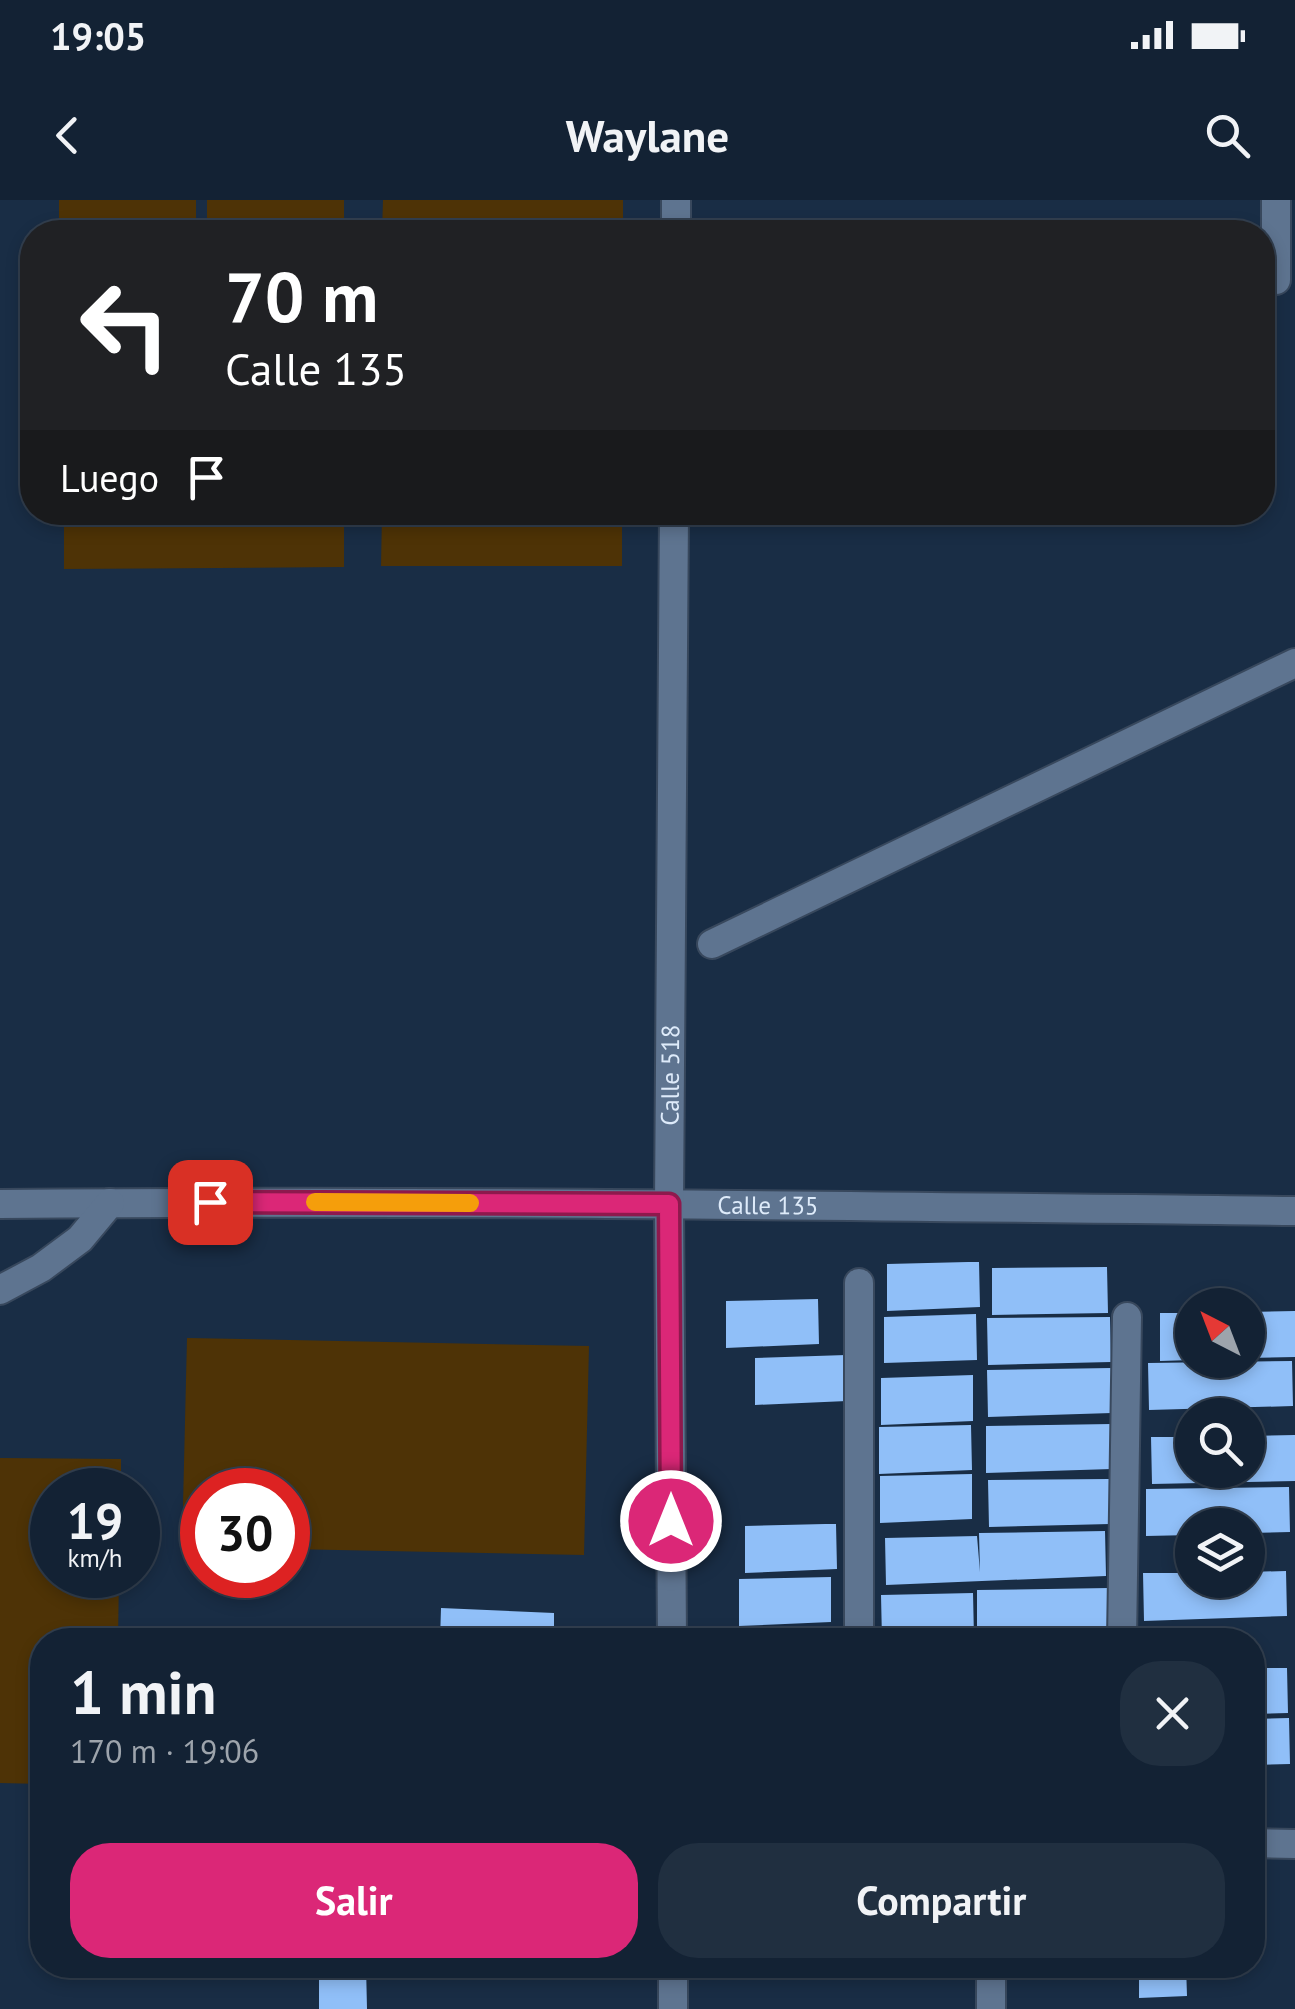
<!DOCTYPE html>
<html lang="es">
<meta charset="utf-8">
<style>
:root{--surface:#132234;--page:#202f40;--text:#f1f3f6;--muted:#9da4ac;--line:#323f4f;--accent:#db2777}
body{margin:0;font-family:"PT Sans",sans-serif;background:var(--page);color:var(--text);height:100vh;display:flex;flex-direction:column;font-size:38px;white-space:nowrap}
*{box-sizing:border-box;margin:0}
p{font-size:32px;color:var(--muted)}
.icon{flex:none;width:55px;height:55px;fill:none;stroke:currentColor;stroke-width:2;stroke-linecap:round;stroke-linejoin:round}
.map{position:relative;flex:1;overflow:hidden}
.sheet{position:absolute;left:30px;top:1428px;width:1235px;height:350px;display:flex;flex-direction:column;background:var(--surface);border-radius:40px;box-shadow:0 5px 15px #0003,0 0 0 2px var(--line)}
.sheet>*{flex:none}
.guide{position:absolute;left:20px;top:20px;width:1255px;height:305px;border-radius:40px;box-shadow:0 5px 15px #0003,0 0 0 2px var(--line);background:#202124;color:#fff;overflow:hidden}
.needle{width:65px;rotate:318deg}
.controls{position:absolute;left:1175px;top:1088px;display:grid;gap:20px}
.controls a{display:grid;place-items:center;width:90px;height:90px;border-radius:50%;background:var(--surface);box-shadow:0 5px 15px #0003,0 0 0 2px var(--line);font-size:50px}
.speed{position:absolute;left:30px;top:1268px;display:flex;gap:20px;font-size:50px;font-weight:700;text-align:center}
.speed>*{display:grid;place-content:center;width:130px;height:130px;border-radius:50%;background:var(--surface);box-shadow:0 5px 15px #0003,0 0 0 2px var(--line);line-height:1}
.speed small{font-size:25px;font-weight:400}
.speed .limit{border:15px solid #d22;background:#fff;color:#111}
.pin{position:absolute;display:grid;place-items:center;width:85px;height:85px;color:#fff;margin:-42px;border-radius:20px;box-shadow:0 5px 15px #0006}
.me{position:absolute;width:110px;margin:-55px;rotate:0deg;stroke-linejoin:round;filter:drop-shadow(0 0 8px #0008)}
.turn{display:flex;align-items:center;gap:35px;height:210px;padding:0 40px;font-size:45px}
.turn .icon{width:130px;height:130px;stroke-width:2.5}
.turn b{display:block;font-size:70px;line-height:85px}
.then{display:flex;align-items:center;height:95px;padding:0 40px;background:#0003;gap:20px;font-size:38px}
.round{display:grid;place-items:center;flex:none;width:105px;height:105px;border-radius:40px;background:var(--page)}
.head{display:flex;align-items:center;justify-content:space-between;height:170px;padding:0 40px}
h1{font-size:60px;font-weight:600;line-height:75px}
.primary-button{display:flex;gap:20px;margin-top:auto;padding:20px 40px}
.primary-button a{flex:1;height:115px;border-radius:40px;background:var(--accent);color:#fff;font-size:40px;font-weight:600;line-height:115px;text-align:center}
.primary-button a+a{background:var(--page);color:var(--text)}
.status{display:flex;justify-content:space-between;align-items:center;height:70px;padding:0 50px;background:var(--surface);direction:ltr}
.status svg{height:28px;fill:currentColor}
header{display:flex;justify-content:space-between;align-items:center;height:130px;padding:0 40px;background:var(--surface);font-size:45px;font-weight:600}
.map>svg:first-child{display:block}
</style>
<div class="status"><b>19:05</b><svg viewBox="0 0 49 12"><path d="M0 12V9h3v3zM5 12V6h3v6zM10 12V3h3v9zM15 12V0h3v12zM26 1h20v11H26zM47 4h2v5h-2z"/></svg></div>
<header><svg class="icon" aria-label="back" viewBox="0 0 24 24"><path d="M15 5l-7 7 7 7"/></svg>Waylane<svg class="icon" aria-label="search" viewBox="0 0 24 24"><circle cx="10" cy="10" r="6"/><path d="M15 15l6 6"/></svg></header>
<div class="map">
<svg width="1295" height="1809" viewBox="0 0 1295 1809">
<rect width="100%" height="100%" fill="#192d45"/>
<path fill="#4e3306" d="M 59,0 L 196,0 L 196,32 L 59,32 Z
M 207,0 L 344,0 L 344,32 L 207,32 Z
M 383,0 L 623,0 L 623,32 L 382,32 Z
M 64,313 L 344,313 L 344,367 L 64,369 Z
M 382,313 L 622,313 L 622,366 L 381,366 Z
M 187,1138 L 589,1146 L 584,1355 L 288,1349 L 288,1290 L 202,1290 L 202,1348 L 182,1347 Z
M 0,1258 L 121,1259 L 121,1290 L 52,1290 L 52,1375 L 119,1375 L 118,1440 L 42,1440 L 42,1584 L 0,1583 Z"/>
<path fill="#90bff8" d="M 968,1062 L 979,1062 L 980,1107 L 887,1111 L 887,1064 Z
M 1107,1067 L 1108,1113 L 992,1115 L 992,1068 Z
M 818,1099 L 819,1144 L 726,1148 L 726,1101 Z
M 1295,1111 L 1295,1157 L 1248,1158 L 1248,1112 Z
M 1160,1113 L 1192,1113 L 1192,1160 L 1160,1161 Z
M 976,1114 L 977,1160 L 884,1163 L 884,1117 Z
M 1110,1117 L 1111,1162 L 988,1165 L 987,1118 Z
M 846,1155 L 847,1201 L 755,1205 L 755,1158 Z
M 1292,1161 L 1293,1206 L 1149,1210 L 1148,1163 Z
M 1111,1168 L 1112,1213 L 988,1217 L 987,1170 Z
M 973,1175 L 973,1221 L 881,1225 L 881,1178 Z
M 1111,1224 L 1112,1269 L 986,1273 L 986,1226 Z
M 971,1225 L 972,1270 L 879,1274 L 879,1227 Z
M 1295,1235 L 1295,1281 L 1152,1284 L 1151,1237 L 1192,1237 L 1192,1270 L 1248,1270 L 1248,1236 Z
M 972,1274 L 972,1319 L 880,1323 L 880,1276 Z
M 1109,1279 L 1110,1324 L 989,1327 L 988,1280 Z
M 1289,1287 L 1290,1332 L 1248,1333 L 1248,1325 L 1192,1325 L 1192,1335 L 1146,1336 L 1146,1289 Z
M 825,1324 L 836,1324 L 837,1369 L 745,1373 L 745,1326 Z
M 1105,1331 L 1106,1376 L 886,1385 L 885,1338 L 977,1336 L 980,1372 L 979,1333 Z
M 1286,1371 L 1287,1416 L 1144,1421 L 1143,1373 L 1192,1373 L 1192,1380 L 1248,1380 L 1248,1372 Z
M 831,1377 L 831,1422 L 739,1426 L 739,1379 Z
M 1109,1388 L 1110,1433 L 977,1437 L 977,1390 Z
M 973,1393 L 974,1438 L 882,1440 L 881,1395 Z
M 441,1408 L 554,1413 L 554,1440 L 440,1440 Z
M 1252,1468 L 1287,1468 L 1288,1513 L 1252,1514 Z
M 1289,1518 L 1290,1564 L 1252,1565 L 1252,1519 Z
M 319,1765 L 366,1765 L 367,1809 L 319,1809 Z
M 1139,1765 L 1186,1765 L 1187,1796 L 1139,1798 Z"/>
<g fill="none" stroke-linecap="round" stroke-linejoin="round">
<g stroke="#38485d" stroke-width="32">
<g id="minor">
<path d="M 676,32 L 676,0"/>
<path d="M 1276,80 L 1276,0"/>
<path d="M 712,744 L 1295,463"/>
<path id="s1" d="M 0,1004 C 432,1000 863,1006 1295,1011"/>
<path d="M 0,1090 L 41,1068 L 80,1039 L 110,1003"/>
<path id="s2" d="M 672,1440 L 669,1004 L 674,312"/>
<path d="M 859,1440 L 859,1083"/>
<path d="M 1122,1440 L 1127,1117"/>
<path d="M 1252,1643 L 1295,1644"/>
<path d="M 673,1765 L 673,1809"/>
<path d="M 991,1809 L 991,1765"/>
</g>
</g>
<use href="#minor" stroke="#5e7490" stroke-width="28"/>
</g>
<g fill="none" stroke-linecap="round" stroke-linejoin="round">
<g stroke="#8e194d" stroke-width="25">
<path id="route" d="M 210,1002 L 669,1004 L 671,1321"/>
</g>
<use href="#route" stroke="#db2777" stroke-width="18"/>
<path stroke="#f59e0b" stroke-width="18" d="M 315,1002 L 470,1003"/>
</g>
<g text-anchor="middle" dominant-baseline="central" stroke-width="10" stroke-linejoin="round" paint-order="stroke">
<g font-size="25" fill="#deebfa" stroke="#10233a">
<text stroke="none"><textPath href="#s2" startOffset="565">Calle 518</textPath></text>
<text stroke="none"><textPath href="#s1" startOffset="768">Calle 135</textPath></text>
</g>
</g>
</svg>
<div class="controls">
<a><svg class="needle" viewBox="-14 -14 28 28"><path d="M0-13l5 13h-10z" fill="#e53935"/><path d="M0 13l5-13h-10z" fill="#9da4ac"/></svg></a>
<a><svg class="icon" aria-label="search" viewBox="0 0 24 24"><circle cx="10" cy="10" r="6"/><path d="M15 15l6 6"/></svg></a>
<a><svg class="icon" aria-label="layers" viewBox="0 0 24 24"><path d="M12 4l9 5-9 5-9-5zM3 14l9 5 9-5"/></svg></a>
</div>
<div class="speed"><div>19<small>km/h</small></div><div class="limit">30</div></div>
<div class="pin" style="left:210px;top:1002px;background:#d93025"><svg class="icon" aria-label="arrive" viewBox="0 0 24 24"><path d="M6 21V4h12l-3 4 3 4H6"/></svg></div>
<svg class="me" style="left:671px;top:1321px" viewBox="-20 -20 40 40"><circle r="17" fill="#db2777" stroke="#fff" stroke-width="3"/><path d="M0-11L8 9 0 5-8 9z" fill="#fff"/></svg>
<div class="guide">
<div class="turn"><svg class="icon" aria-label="left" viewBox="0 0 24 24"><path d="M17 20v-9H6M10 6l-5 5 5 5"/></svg><div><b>70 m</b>Calle 135</div></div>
<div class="then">Luego<svg class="icon" aria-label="arrive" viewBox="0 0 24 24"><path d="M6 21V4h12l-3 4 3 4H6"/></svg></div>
</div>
<section class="sheet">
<div class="head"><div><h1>1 min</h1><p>170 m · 19:06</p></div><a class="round"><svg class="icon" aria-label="close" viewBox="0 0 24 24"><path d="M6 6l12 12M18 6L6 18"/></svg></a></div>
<div class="primary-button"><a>Salir</a><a>Compartir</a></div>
</section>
</div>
